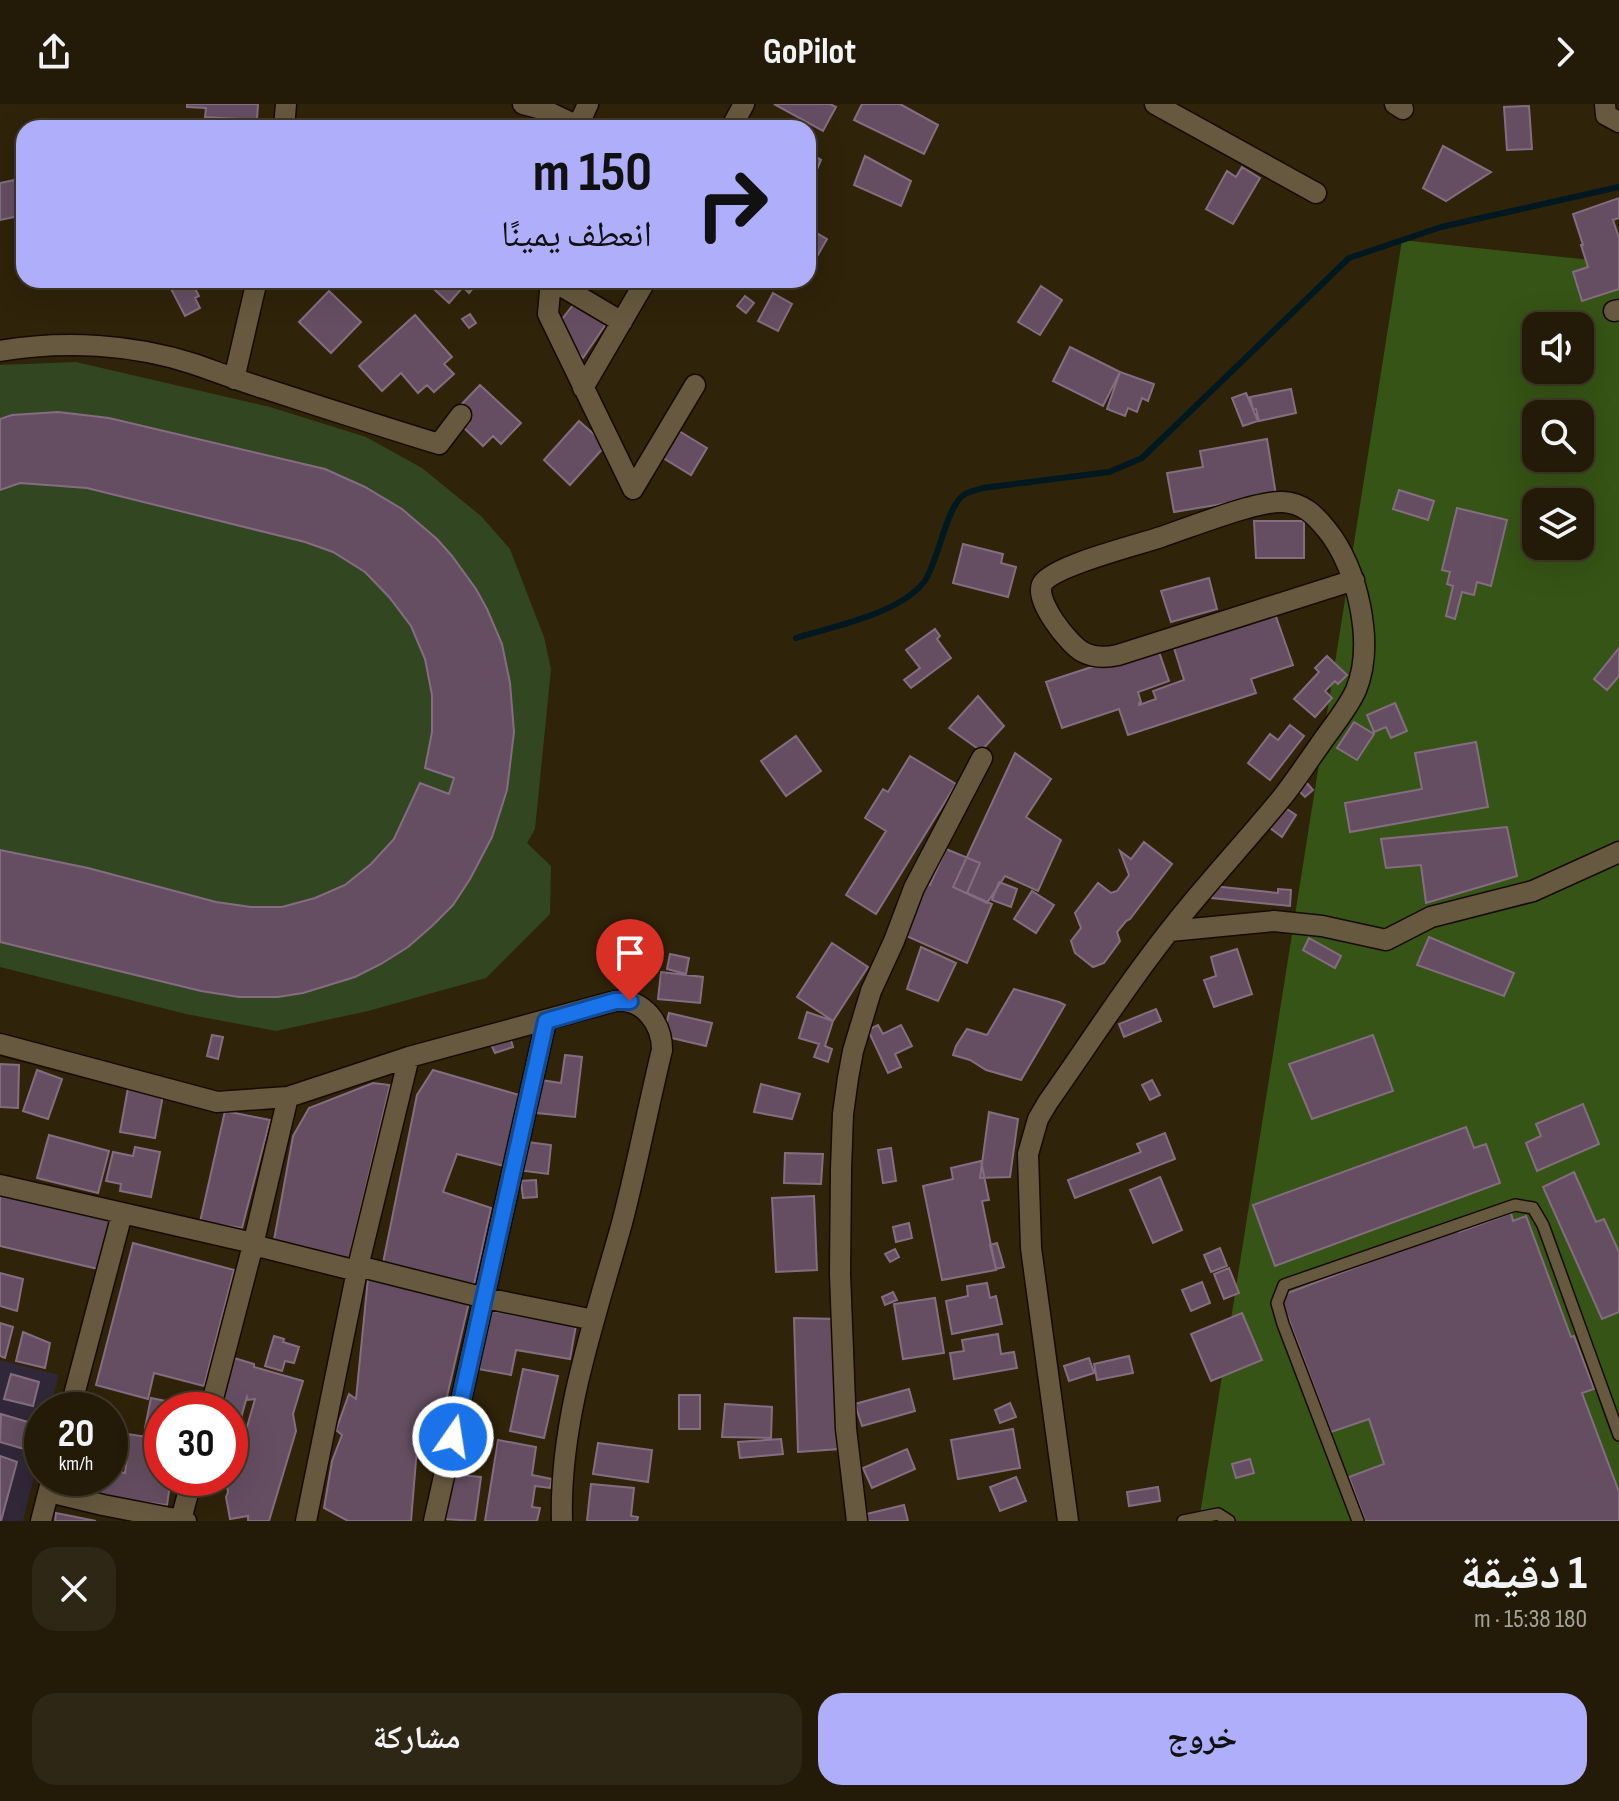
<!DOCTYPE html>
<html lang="ar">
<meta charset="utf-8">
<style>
:root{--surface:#231a07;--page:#2f2715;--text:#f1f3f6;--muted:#a3a19b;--line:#403828;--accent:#aeaefb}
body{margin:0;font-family:"Sofia Sans Condensed","Noto Naskh Arabic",sans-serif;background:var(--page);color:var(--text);direction:rtl;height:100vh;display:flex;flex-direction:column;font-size:30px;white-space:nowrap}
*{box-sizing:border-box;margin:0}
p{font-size:26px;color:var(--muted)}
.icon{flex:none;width:44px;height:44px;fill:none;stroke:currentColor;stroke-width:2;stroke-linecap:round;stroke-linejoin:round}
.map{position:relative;height:1417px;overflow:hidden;direction:ltr}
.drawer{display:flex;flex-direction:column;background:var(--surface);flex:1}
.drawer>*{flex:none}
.hud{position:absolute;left:16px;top:16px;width:800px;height:168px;border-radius:24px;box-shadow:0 8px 32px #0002,0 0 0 2px var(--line);direction:rtl;background:#aeaefb;color:#111;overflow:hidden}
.fabs{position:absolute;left:1522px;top:208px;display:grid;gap:16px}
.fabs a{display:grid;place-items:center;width:72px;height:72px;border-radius:16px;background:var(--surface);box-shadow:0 8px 32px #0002,0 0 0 2px var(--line);font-size:40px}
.speed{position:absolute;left:24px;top:1288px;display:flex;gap:16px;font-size:40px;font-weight:700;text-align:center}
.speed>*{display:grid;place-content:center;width:104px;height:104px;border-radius:50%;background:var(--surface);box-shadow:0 8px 32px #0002,0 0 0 2px var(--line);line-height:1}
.speed small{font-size:20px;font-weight:400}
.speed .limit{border:12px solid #d22;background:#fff;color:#111}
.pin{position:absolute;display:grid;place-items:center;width:68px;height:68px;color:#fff;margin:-82px -34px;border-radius:50% 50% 50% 0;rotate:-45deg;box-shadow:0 0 8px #0007}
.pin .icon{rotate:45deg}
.me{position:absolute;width:88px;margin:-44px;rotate:13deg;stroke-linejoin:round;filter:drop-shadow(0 0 6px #0008)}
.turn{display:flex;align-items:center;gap:28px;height:168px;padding:0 32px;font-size:36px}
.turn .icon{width:104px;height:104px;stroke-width:2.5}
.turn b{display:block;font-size:56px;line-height:68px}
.round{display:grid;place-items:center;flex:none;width:84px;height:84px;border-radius:24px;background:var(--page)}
.head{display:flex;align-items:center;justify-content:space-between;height:136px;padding:0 32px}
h1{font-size:48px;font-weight:700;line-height:60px}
.action{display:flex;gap:16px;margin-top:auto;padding:16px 32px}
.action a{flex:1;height:92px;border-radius:24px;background:var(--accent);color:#111;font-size:32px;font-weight:700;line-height:92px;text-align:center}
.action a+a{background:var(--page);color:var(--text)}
header{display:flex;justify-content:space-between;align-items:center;height:104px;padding:0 32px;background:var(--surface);font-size:36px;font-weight:700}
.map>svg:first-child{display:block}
</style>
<header><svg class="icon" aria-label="forward" viewBox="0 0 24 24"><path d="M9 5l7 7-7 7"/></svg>GoPilot<svg class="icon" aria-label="share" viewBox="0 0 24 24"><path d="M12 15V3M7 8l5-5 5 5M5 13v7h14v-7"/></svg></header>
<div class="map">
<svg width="1619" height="1417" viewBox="0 0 1619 1417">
<rect width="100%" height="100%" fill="#2f2309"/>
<path fill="#302838" d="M 0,1256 L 59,1271 L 50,1306 L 42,1306 L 42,1340 L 23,1417 L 0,1417 Z"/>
<path fill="#324621" d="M 76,258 L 270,303 L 366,333 L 422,364 L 481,412 L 510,445 L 544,533 L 551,565 L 535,725 L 527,739 L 551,762 L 550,810 L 486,874 L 368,907 L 276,927 L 186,910 L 0,863 L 0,261 Z"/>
<path fill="#365415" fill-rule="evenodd" d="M 1402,136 L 1619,159 L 1619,1417 L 1199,1417 ZM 1536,222 L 1580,222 L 1580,266 L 1536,266 ZM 1536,310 L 1580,310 L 1580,354 L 1536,354 ZM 1536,398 L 1580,398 L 1580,442 L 1536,442 Z"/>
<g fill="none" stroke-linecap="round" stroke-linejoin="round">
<path stroke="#001920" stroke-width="6" d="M 796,534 C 834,522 899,510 924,478 C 938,460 946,401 965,390 C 970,387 978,386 983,384 L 1109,368 L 1142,354 L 1349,154 L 1441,123 L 1619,83"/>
</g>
<path fill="#654e62" stroke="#856d81" stroke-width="2" d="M 187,0 L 258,0 L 257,16 L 205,13 L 206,4 L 187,3 Z
M 774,0 L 830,0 L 836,3 L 823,27 Z
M 862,0 L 900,0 L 938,21 L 924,50 L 854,16 Z
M 1529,2 L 1532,45 L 1507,46 L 1504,3 Z
M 1443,42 L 1491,68 L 1446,97 L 1423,84 Z
M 808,48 L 821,56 L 815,70 L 808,66 Z
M 865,52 L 911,77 L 901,102 L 854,81 Z
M 1242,63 L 1260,74 L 1233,120 L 1206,105 L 1227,67 L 1236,73 Z
M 24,74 L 24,111 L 0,116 L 0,79 Z
M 1619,94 L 1619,114 L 1613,116 L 1619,134 L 1619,185 L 1582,197 L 1573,168 L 1588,163 L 1581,141 L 1583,141 L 1573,110 Z
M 808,124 L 827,135 L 808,168 Z
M 173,176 L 191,176 L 199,192 L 195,194 L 200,204 L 185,212 L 168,179 Z
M 424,176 L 480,176 L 469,189 L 463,183 L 449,199 Z
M 1041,182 L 1062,196 L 1040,231 L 1018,218 Z
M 329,187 L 361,218 L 331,249 L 299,218 Z
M 773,189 L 792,200 L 778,227 L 758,217 Z
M 745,192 L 754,199 L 746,209 L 737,202 Z
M 573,201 L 606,220 L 583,254 L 555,224 Z
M 470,210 L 476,219 L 469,224 L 462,215 Z
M 415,211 L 452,253 L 444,260 L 454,270 L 434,288 L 427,281 L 418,289 L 401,269 L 382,287 L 359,262 Z
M 1070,243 L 1120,268 L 1103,302 L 1053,277 Z
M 1120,268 L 1154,280 L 1148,297 L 1142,294 L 1137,308 L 1128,304 L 1125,312 L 1107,305 Z
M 480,281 L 521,319 L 501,340 L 493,332 L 483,342 L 464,324 L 469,319 L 456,306 Z
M 1291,285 L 1296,309 L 1259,317 L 1256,305 L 1253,306 L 1250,293 Z
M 1246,289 L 1258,317 L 1243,322 L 1232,294 Z
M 58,308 L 109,314 L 325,365 L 365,383 L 402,405 L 437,435 L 452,452 L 476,485 L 487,505 L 502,540 L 510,579 L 514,628 L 507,686 L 492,733 L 470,775 L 453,801 L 432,822 L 408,843 L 381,860 L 355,873 L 303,889 L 278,893 L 239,893 L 201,887 L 0,838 L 0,746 L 88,764 L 216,798 L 251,803 L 282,803 L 315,794 L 345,781 L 371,760 L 394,735 L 420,679 L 449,690 L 454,674 L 425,664 L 432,628 L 432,591 L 425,555 L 411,522 L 389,493 L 365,468 L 333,448 L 305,438 L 87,384 L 20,379 L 0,386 L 0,315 L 12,311 Z
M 579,317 L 606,341 L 570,381 L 544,356 Z
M 679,327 L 707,344 L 691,371 L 663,354 Z
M 1267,335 L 1276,391 L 1174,408 L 1167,369 L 1203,363 L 1200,347 Z
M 1399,386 L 1434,397 L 1428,416 L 1393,405 Z
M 1457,404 L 1507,416 L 1491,482 L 1477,478 L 1474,491 L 1462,488 L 1455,515 L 1446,512 L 1453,482 L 1447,480 L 1450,468 L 1442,466 Z
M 1254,417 L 1304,417 L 1304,454 L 1256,454 Z
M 963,440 L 1003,450 L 1001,459 L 1016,463 L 1008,493 L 953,479 Z
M 1209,474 L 1217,505 L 1171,518 L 1161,487 Z
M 1274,507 L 1293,561 L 1251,575 L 1256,589 L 1128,631 L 1119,605 L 1062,624 L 1046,578 L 1125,552 L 1158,545 L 1169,577 L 1138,588 L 1141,598 L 1139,599 L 1139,601 L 1156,595 L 1153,587 L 1184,576 L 1173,541 Z
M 935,525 L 940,532 L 937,535 L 951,554 L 911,584 L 904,576 L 920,564 L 906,546 Z
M 1619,544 L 1619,572 L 1607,586 L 1594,575 Z
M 1327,552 L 1347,571 L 1338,580 L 1335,577 L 1325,587 L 1332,594 L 1315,613 L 1294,595 L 1319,568 L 1315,564 Z
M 978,592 L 1004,622 L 981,647 L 949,624 Z
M 1395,599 L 1407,627 L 1391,634 L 1386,623 L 1374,628 L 1367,611 Z
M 1354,618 L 1374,630 L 1357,656 L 1337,644 Z
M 1290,621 L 1304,632 L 1270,676 L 1248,659 L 1270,630 L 1278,636 Z
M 796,632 L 821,667 L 786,692 L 761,657 Z
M 1476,638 L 1488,703 L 1350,728 L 1345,699 L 1422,685 L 1415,649 Z
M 1015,649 L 1051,675 L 1026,713 L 1061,736 L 1038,787 L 1005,772 L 987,799 L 953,783 Z
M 910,652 L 956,680 L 876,810 L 846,791 L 886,727 L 865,714 L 883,685 L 888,688 Z
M 1305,677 L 1313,686 L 1305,693 L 1297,685 Z
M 1284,703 L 1296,711 L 1282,733 L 1270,724 Z
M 1507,723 L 1517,772 L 1426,799 L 1421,761 L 1386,764 L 1381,735 Z
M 1144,738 L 1172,760 L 1130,815 L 1126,817 L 1117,828 L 1120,837 L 1104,859 L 1093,863 L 1075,849 L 1071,837 L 1081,824 L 1075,809 L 1098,779 L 1111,789 L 1117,787 L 1129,771 L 1120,747 L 1131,755 Z
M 946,745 L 980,759 L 967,789 L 992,800 L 967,859 L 902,830 L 924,778 L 930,781 Z
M 999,778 L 1017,785 L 1011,803 L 992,796 Z
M 1213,782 L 1278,789 L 1278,785 L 1291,786 L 1290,802 L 1212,794 Z
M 1032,787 L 1054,801 L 1036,829 L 1014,815 Z
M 1429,833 L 1514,869 L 1504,892 L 1417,861 Z
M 1309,834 L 1341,852 L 1335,864 L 1303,846 Z
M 832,839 L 868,863 L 833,917 L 797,893 Z
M 921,843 L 956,859 L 938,897 L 907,885 Z
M 1237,845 L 1252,890 L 1214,903 L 1204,876 L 1216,872 L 1211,853 Z
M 670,850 L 689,854 L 686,870 L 667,865 Z
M 661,868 L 703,873 L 700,899 L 658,895 Z
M 1014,885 L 1059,898 L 1065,901 L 1021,976 L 986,966 L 970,956 L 953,951 L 956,942 L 967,925 L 987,931 Z
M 1156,905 L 1161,917 L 1124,933 L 1119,920 Z
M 807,908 L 833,917 L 825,942 L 832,945 L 828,958 L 814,953 L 819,940 L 799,934 Z
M 669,909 L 712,919 L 706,942 L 663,932 Z
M 878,921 L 883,930 L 901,921 L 912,942 L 895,950 L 901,963 L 888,969 L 868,926 Z
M 212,931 L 223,933 L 218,955 L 207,952 Z
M 1373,931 L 1393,987 L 1312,1015 L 1289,960 Z
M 510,933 L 513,943 L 495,949 L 491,940 Z
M 565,951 L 582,953 L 575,1013 L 537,1009 L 540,976 L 561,979 Z
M 0,960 L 19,961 L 18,1004 L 0,1003 Z
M 37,966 L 62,975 L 48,1015 L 23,1007 Z
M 433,966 L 519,991 L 504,1062 L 457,1050 L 443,1088 L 491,1104 L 474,1181 L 383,1159 L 417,991 Z
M 1152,976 L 1160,991 L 1150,996 L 1142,981 Z
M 373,979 L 390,981 L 349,1155 L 274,1136 L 293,1032 L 309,1004 Z
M 761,980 L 800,990 L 792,1015 L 754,1008 Z
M 128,984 L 163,991 L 155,1034 L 120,1028 Z
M 1583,1000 L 1599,1040 L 1537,1067 L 1526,1039 L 1541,1032 L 1536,1020 Z
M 225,1007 L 270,1016 L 242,1124 L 200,1118 Z
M 989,1008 L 1018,1015 L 1010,1073 L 980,1074 Z
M 1466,1023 L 1474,1044 L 1486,1040 L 1500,1079 L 1275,1162 L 1253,1101 Z
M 1165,1029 L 1175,1055 L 1075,1094 L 1068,1076 L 1141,1048 L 1137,1040 Z
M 49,1031 L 109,1047 L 98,1089 L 37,1074 Z
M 520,1037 L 551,1041 L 548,1070 L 517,1066 Z
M 135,1043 L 160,1048 L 151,1093 L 120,1087 L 121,1080 L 106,1077 L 113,1048 L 133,1052 Z
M 891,1044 L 896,1077 L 883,1079 L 878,1046 Z
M 785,1049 L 823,1050 L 821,1080 L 784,1079 Z
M 981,1057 L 989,1096 L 982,1097 L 996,1166 L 942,1176 L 923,1082 L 953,1075 L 951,1064 Z
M 1574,1068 L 1596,1118 L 1604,1115 L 1619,1148 L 1619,1208 L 1602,1215 L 1543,1083 Z
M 1160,1073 L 1182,1126 L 1153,1139 L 1130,1086 Z
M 536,1076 L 537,1093 L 523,1094 L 521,1077 Z
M 0,1088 L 111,1114 L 98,1165 L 0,1142 Z
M 814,1092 L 817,1166 L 776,1168 L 772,1094 Z
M 1511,1109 L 1513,1117 L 1526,1112 L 1571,1233 L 1574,1232 L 1594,1285 L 1582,1289 L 1619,1388 L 1619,1417 L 1365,1417 L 1349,1373 L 1384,1360 L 1369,1315 L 1331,1328 L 1280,1192 L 1457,1125 L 1459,1128 Z
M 909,1119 L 912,1134 L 896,1138 L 893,1123 Z
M 133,1139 L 234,1166 L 204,1282 L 154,1269 L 148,1295 L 96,1281 Z
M 997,1139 L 1004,1163 L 996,1165 L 990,1141 Z
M 1220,1144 L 1227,1162 L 1211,1168 L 1204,1151 Z
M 895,1145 L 899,1153 L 890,1158 L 885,1150 Z
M 1229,1164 L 1239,1189 L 1224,1195 L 1214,1170 Z
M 0,1169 L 23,1175 L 17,1207 L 0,1202 Z
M 368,1174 L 469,1198 L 442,1314 L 421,1319 L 422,1333 L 418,1332 L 411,1417 L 348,1417 L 324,1404 L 332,1357 L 342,1331 L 336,1326 L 349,1290 L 356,1295 Z
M 1202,1178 L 1210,1199 L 1191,1207 L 1182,1186 Z
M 987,1179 L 990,1194 L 996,1192 L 1002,1220 L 952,1230 L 946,1197 L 968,1192 L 967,1182 Z
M 893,1188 L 897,1196 L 885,1201 L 882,1193 Z
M 935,1194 L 944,1249 L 903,1255 L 894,1200 Z
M 487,1206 L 576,1221 L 570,1255 L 516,1246 L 511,1271 L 478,1265 Z
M 1242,1209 L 1262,1256 L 1211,1277 L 1191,1230 Z
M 794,1214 L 839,1215 L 840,1345 L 798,1348 Z
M 0,1219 L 13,1223 L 5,1254 L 0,1252 Z
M 23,1228 L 50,1239 L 45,1264 L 16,1257 Z
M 998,1230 L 1001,1250 L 1014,1248 L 1017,1264 L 954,1275 L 950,1249 L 964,1247 L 962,1236 Z
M 274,1232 L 284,1235 L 283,1238 L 299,1243 L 294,1259 L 285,1257 L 282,1267 L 265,1262 Z
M 1129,1252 L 1133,1269 L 1097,1276 L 1094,1260 Z
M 234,1254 L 254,1260 L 254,1263 L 303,1277 L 293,1310 L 296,1327 L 269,1417 L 248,1417 L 248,1412 L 230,1415 L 226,1393 L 228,1388 L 226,1377 L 227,1374 L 230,1374 L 230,1366 L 239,1365 L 238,1354 L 255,1295 L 248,1296 L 247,1293 L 237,1328 L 230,1326 L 230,1306 L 218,1306 L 229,1255 Z
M 1089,1254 L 1094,1269 L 1069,1277 L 1064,1262 Z
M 523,1265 L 558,1272 L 544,1334 L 510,1327 Z
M 11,1270 L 39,1278 L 33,1302 L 4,1295 Z
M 909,1285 L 915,1307 L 862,1322 L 855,1300 Z
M 679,1291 L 700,1291 L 700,1325 L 679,1325 Z
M 151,1294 L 191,1302 L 190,1306 L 162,1306 L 162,1327 L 145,1324 Z
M 1010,1299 L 1016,1313 L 1000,1319 L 995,1306 Z
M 725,1300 L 772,1303 L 771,1334 L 722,1333 Z
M 1,1310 L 28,1318 L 24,1345 L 0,1338 Z
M 1013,1325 L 1020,1364 L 958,1375 L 951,1336 Z
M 120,1329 L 162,1335 L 162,1374 L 171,1374 L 167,1401 L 60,1388 L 62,1374 L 110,1374 L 110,1366 L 125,1369 L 128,1346 L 118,1344 Z
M 781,1335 L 783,1350 L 740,1354 L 738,1338 Z
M 498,1336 L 536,1343 L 532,1371 L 552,1375 L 550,1384 L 535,1382 L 532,1403 L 540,1404 L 537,1417 L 485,1417 Z
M 598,1339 L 652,1346 L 648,1378 L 593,1370 Z
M 907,1345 L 915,1365 L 872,1384 L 863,1364 Z
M 0,1352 L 17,1358 L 1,1417 L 0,1417 Z
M 1250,1355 L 1254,1369 L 1236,1374 L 1232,1360 Z
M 448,1370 L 481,1373 L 475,1417 L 443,1415 Z
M 1016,1373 L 1026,1397 L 1000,1407 L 990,1383 Z
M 591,1380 L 634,1384 L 631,1412 L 638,1413 L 637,1417 L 587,1417 Z
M 1158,1383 L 1160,1397 L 1129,1402 L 1127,1388 Z
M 904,1401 L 908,1417 L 859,1417 L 858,1412 Z
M 56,1409 L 96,1417 L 55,1417 Z"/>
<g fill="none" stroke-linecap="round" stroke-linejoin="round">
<g stroke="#170b00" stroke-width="14">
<path id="service" d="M 1183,1417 L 1218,1410 L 1229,1417
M 1358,1417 L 1283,1220 L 1277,1199 L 1284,1181 L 1515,1101 L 1533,1104 L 1543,1121 L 1619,1331"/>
</g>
<g stroke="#170b00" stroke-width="23">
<path id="minor" d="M 523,0 L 542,5 L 582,24
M 1155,0 L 1316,89
M 1395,0 L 1403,5
M 1605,0 L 1606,11 L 1619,18
M 578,22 L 588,0
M 284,24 L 286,0
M 731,24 L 744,0
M 551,176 L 548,210 L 633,385
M 551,176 L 622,218
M 1614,207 L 1619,206
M 0,247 C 63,236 133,240 194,260 C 217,268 240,277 263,284 C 322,303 380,322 439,340 L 461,311
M 234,275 L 257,176
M 583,284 L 646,176
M 633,385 L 695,281
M 1170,827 L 1274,817 L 1322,822 L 1386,836 L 1431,813 L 1533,787 L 1619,748
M 0,940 L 217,998 L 288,993 L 409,953 L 615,897 C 643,894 662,919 662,946 C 648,1003 637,1062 622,1119 C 595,1216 559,1315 562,1417
M 0,1081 L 253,1139
M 253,1141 L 357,1167
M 358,1162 L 485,1194 L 594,1216
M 70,1306 L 122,1110
M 210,1306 L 253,1141 L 288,993
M 49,1388 L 103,1401 L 186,1417
M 181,1416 L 192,1374
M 41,1417 L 52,1374
M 306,1417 L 357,1167 L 409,953
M 434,1417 L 546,917
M 857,1417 L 846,1325 L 840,1170 L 841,1065 L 843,1010 L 848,974 L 853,947 L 871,887 L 894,837 L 914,784 L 982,654
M 1068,1417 L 1031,1144 L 1028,1050 L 1038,1015 L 1048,998 C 1091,937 1131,874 1178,816 C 1211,775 1247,736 1280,696 C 1294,679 1306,660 1319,642 C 1331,624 1347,606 1356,586 C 1375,540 1358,464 1327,426 C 1315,411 1303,399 1283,398 C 1271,397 1259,401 1247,404 C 1218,412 1190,423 1161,433 C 1138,441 1055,461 1043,479 C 1032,494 1069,541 1083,548 C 1094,554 1105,554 1118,551 L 1354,476"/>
</g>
<use href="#service" stroke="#67593f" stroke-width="11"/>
<use href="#minor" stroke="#67593f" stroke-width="20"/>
</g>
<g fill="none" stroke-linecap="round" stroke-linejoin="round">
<g stroke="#114b97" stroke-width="20">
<path id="route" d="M 453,1333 L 546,917 L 615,897 L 630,897"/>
</g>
<use href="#route" stroke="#1a73e8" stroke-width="14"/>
</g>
</svg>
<div class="fabs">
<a><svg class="icon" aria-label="sound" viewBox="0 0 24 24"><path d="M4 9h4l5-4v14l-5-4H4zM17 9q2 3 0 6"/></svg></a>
<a><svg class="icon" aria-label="search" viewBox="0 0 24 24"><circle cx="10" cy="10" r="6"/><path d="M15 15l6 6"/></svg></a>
<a><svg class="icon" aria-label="layers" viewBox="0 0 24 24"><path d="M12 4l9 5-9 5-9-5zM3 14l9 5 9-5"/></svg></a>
</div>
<div class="speed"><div>20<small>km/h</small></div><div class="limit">30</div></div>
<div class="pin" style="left:630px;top:897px;background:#d93025"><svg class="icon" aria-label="arrive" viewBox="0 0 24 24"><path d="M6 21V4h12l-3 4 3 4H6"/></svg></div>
<svg class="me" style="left:453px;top:1333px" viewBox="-20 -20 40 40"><circle r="17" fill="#1a73e8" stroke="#fff" stroke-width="3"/><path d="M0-11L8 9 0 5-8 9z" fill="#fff"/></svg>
<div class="hud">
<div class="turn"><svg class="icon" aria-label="right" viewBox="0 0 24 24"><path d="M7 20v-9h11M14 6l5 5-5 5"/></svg><div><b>150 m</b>انعطف يمينًا</div></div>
</div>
</div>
<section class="drawer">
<div class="head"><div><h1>1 دقيقة</h1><p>180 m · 15:38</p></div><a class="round"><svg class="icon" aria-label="close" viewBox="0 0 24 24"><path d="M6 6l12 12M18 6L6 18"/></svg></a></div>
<div class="action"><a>خروج</a><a>مشاركة</a></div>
</section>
